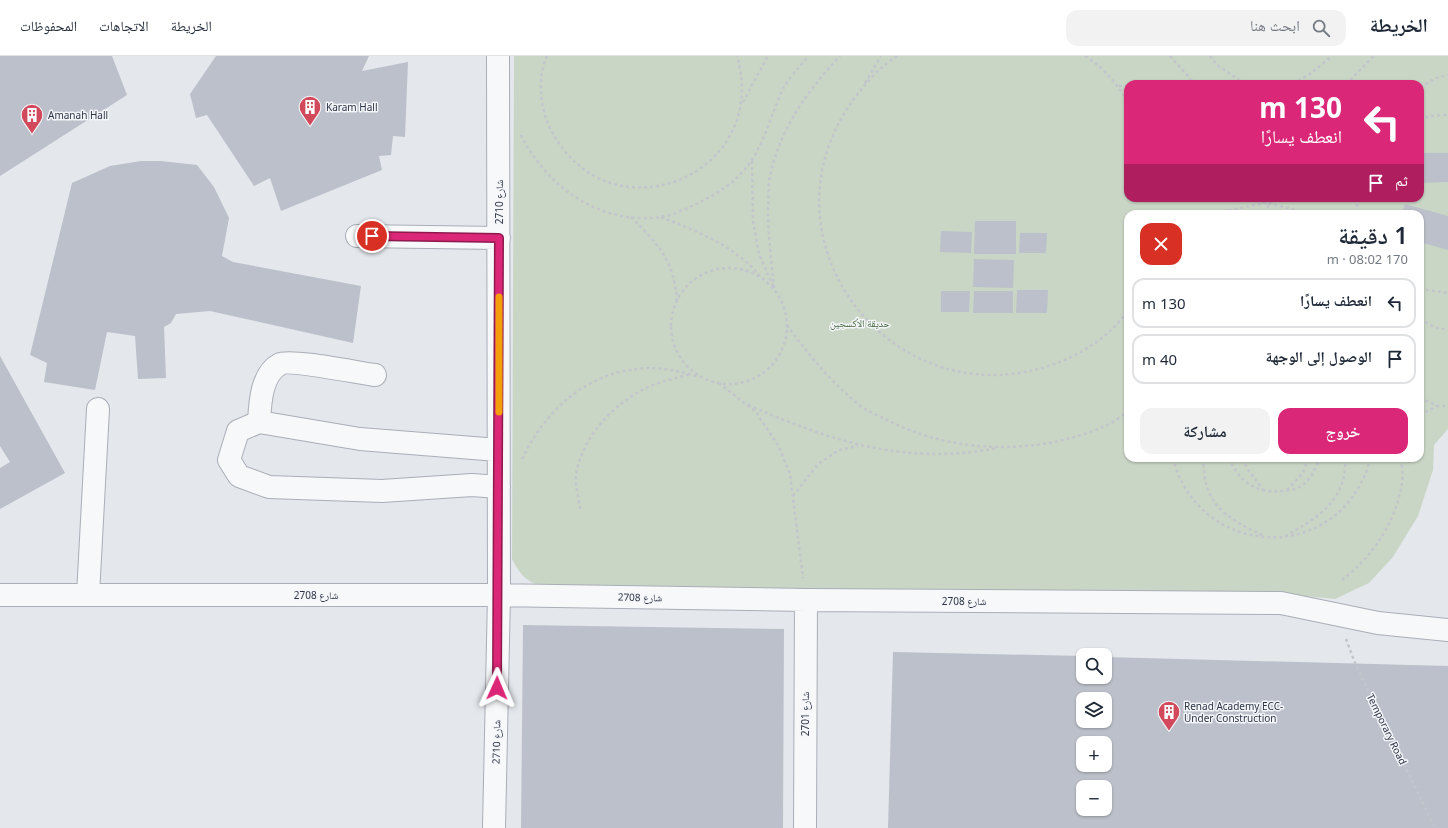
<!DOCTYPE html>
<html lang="ar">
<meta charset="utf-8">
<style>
:root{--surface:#fff;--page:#f2f2f3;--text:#1f2937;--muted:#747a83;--line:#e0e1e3;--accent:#db2777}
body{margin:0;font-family:"Noto Sans","Noto Naskh Arabic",sans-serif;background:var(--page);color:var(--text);direction:rtl;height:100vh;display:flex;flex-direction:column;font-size:15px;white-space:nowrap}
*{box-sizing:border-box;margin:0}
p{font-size:13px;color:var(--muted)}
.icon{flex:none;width:22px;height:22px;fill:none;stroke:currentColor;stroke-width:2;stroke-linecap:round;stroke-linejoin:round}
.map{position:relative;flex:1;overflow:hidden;direction:ltr}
.panel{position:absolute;left:1124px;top:154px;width:300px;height:252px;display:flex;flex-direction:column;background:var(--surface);border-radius:12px;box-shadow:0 1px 3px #0004;direction:rtl}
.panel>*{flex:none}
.banner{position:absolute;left:1124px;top:24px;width:300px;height:122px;border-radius:12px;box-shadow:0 1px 3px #0004;direction:rtl;background:#db2777;color:#fff;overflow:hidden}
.controls{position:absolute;left:1076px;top:592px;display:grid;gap:8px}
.controls a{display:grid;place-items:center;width:36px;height:36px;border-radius:8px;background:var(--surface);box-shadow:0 1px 3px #0004;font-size:20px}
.pin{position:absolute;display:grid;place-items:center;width:34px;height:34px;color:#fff;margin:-17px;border:2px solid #fff;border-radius:50%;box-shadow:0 1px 4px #0007}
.me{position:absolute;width:44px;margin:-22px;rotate:1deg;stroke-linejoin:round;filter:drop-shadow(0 0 3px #0008)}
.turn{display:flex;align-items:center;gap:14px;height:84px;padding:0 16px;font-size:18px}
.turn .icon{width:52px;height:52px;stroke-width:2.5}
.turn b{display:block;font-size:28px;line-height:34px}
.then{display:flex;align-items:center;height:38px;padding:0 16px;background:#0003;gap:8px;font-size:15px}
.round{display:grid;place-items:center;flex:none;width:42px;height:42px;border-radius:12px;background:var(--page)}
.overview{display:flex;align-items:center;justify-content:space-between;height:68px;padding:0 16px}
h1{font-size:24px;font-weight:600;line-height:30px}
.action{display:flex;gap:8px;margin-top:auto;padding:8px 16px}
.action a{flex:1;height:46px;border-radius:12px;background:var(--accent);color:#fff;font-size:16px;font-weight:600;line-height:46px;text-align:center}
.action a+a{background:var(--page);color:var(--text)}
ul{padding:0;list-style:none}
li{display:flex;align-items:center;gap:12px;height:50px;margin:0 8px 6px;padding:0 8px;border:2px solid var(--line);border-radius:12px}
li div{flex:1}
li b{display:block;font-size:15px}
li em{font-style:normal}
header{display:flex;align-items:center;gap:24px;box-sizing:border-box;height:56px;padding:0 20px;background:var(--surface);border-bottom:1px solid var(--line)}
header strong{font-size:19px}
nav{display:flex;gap:22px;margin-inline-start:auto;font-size:14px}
.search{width:280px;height:36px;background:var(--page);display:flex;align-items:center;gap:10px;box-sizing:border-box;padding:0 14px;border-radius:12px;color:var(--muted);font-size:15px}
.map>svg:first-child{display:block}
</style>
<header>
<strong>الخريطة</strong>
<div class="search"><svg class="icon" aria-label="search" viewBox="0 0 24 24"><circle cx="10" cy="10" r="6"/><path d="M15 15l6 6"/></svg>ابحث هنا</div>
<nav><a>الخريطة</a><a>الاتجاهات</a><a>المحفوظات</a></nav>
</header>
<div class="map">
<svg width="1448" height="772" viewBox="0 0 1448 772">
<rect width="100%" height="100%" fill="#e4e7ec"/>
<path fill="#c9d6c5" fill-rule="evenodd" d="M 514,0 L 1448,0 L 1448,373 L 1434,389 L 1433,414 L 1418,460 L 1393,501 L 1369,527 L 1335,543 L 1273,537 L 833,533 L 548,533 C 528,526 522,522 512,503 ZM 1128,28 L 1420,28 L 1420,142 L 1128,142 ZM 1128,158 L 1420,158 L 1420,402 L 1128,402 Z"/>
<path fill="#bbc0ca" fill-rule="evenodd" d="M 0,0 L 112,0 L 127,39 L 0,120 Z
M 216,0 L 369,0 L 362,15 L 408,6 L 405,81 L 393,80 L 391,99 L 379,100 L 382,114 L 281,155 L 270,122 L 254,130 L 207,59 L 196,62 L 190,38 Z
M 1420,97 L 1448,97 L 1448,126 L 1420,127 Z
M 141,105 L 161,105 L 197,109 L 214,131 L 229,162 L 222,200 L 233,206 L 361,230 L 353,287 L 210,255 L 176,258 L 171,267 L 164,271 L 166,322 L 138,323 L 135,280 L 107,276 L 95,334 L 44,326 L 47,307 L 30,299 L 72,127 L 110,110 Z
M 1405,148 L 1448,160 L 1448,194 L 1420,186 L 1420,158 L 1402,158 Z
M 975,165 L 1016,165 L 1016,198 L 974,198 Z
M 941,175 L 972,176 L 971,197 L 940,196 Z
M 1020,177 L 1047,177 L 1046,197 L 1019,197 Z
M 974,203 L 1014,204 L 1013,232 L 973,231 Z
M 1017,234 L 1048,234 L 1047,257 L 1016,257 Z
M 941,235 L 970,235 L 969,256 L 941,256 Z
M 974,235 L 1013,235 L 1013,257 L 973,257 Z
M 0,300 L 65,417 L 0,453 L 0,412 L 10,406 L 0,390 Z
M 523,569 L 784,573 L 783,772 L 521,772 Z
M 893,596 L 1083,600 L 1083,621 L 1105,621 L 1105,601 L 1448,610 L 1448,772 L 888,772 ZM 1083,643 L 1105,643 L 1105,665 L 1083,665 ZM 1083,687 L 1105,687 L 1105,709 L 1083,709 ZM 1083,731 L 1105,731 L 1105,753 L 1083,753 Z"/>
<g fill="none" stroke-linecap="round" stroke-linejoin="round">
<g stroke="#a9aeb7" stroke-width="24">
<path id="minor" d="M 357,180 L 499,182
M 259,366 C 260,348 261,318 280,308 C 290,303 359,317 375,319
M 498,394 L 360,383 L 259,366 L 238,375 L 229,404 L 239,420 L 269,431 L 382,435 L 472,429 L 499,431
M 0,539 L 499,539 L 806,544 L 1281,547 L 1378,567 L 1448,574
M 88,539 L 98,353
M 494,772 L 499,539 L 498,0
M 805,772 L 806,544"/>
</g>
<path stroke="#c2c5cb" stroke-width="2.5" stroke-dasharray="3 3" stroke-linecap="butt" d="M 547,0 C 537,22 540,53 551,74 C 609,186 772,120 737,0
M 897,0 C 878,12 862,31 849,50 C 759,184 887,356 1042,312 C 1074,303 1109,283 1128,254
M 1085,0 C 1103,11 1116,27 1128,45
M 1170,0 L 1195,28
M 1210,0 L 1217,9 L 1245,28
M 865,27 L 881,0
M 1293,28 L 1310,18 L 1332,0
M 1346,28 L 1374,0
M 1119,30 L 1128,30
M 1420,31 L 1436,22 L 1448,19
M 743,46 L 768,0
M 1420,64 L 1429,60 L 1448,59
M 521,79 C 547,132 604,172 666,160 C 675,158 685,153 694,149 C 713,140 731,130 745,113 C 764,91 771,57 784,31 C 790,20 801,10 808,0
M 752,105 L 753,165 L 759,198 L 773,230
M 1245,142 L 1292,153 L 1306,158
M 1357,142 L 1357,158
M 1217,158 C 1239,151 1262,149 1284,142
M 1268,158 L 1268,142
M 631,161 C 658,188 674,204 677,245
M 661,161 C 698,176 734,189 760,220
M671 270a58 58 0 1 1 116 0a58 58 0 1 1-116 0Z
M 774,232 C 771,204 768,177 768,150 C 769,142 768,133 769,125 C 778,76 806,36 840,0
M 1420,233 L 1448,237
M 1420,263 L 1434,271 L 1448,274
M 787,269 C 808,298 830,325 858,348 C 866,355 878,359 887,364 C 954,398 1036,400 1105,370 C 1113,367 1121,360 1128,356
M 719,327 L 756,356 L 779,391 L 790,418 L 803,522
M 1420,342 L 1438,350 L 1448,350
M 748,349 C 831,385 905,410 997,392
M 1420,359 L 1437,350
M 1173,402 C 1192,482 1292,509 1347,448 C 1358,434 1367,419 1370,402
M 1204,402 C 1201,447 1227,463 1264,480
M 1229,402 C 1238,425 1257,438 1281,435 C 1289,435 1298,433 1304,428 C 1312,421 1316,411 1320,402
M 1244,402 L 1246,411 L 1264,435
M 522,403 C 544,357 584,318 637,313 C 658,310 680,315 700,321
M 1287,434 L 1303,417 L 1308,402
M 793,440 L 818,408 L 839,394 L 858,390
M 580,453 C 579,443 575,429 576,419 C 582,382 611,350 644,333 C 658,326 676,322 691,318
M 1285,480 C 1317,463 1348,443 1345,402
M 1342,524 C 1373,500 1396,466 1402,427 C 1403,419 1402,410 1401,402
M 1346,583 L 1355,607 L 1435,772"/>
<use href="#minor" stroke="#f7f8fa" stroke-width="22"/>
</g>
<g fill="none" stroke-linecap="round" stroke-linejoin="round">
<g stroke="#8e194d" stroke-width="10">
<path id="route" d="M 372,180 L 499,182 L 497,632"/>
</g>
<use href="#route" stroke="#db2777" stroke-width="7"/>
<path stroke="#f59e0b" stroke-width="7" d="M 499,356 L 499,241"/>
</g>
<defs>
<g id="building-pin" transform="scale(1.15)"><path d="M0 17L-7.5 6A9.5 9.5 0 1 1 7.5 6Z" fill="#d1495b" stroke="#f4f6f9"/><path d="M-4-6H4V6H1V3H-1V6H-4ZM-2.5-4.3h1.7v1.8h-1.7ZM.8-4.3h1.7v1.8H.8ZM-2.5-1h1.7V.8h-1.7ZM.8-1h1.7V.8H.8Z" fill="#fff"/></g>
</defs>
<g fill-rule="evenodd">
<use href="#building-pin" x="310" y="51"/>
<use href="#building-pin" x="32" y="59"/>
<use href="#building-pin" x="1169" y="656"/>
</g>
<g text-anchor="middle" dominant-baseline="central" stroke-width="3" stroke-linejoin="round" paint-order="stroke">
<g font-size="10" fill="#2b3445" stroke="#f4f6f9" text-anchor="start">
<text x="326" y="51">Karam Hall</text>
<text x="48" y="59">Amanah Hall</text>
<text x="1184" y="650">Renad Academy ECC-<tspan x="1184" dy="12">Under Construction</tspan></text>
</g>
<g font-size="10" fill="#2b3445" stroke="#f4f6f9">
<text transform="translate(499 146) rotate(-90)">شارع 2710</text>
<text x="316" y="539">شارع 2708</text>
<text transform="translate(640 541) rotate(1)">شارع 2708</text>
<text x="964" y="545">شارع 2708</text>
<text transform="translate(805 658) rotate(-90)">شارع 2701</text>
<text transform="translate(1387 673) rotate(64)">Temporary Road</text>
<text transform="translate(496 686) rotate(-89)">شارع 2710</text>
</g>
<g font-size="10" fill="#3f6138" stroke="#f4f6f9">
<text x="860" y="267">حديقة الأكسجين</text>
</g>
</g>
</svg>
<div class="controls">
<a><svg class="icon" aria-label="search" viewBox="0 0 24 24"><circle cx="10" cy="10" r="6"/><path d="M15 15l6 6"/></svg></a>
<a><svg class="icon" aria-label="layers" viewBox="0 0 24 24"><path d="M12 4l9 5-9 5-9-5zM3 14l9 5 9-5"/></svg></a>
<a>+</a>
<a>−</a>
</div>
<div class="pin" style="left:372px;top:180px;background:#d93025"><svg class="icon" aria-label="arrive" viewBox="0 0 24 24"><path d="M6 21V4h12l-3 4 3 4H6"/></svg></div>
<svg class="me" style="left:497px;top:632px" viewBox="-20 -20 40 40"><path d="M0-17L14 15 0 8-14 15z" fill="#db2777" stroke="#fff" stroke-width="4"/></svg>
<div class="banner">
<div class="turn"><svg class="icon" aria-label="left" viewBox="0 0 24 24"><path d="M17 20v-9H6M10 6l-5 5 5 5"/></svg><div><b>130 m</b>انعطف يسارًا</div></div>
<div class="then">ثم<svg class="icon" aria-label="arrive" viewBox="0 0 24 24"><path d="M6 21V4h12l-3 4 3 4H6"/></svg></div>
</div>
<section class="panel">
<div class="overview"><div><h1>1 دقيقة</h1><p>170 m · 08:02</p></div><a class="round" style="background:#d93025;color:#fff"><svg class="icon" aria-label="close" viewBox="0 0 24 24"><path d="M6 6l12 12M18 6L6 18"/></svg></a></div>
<ul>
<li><svg class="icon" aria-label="left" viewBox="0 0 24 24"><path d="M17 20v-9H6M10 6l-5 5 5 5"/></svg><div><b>انعطف يسارًا</b></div><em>130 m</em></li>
<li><svg class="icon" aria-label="arrive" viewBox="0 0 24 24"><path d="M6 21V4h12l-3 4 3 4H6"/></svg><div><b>الوصول إلى الوجهة</b></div><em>40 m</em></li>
</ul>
<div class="action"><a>خروج</a><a>مشاركة</a></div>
</section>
</div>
